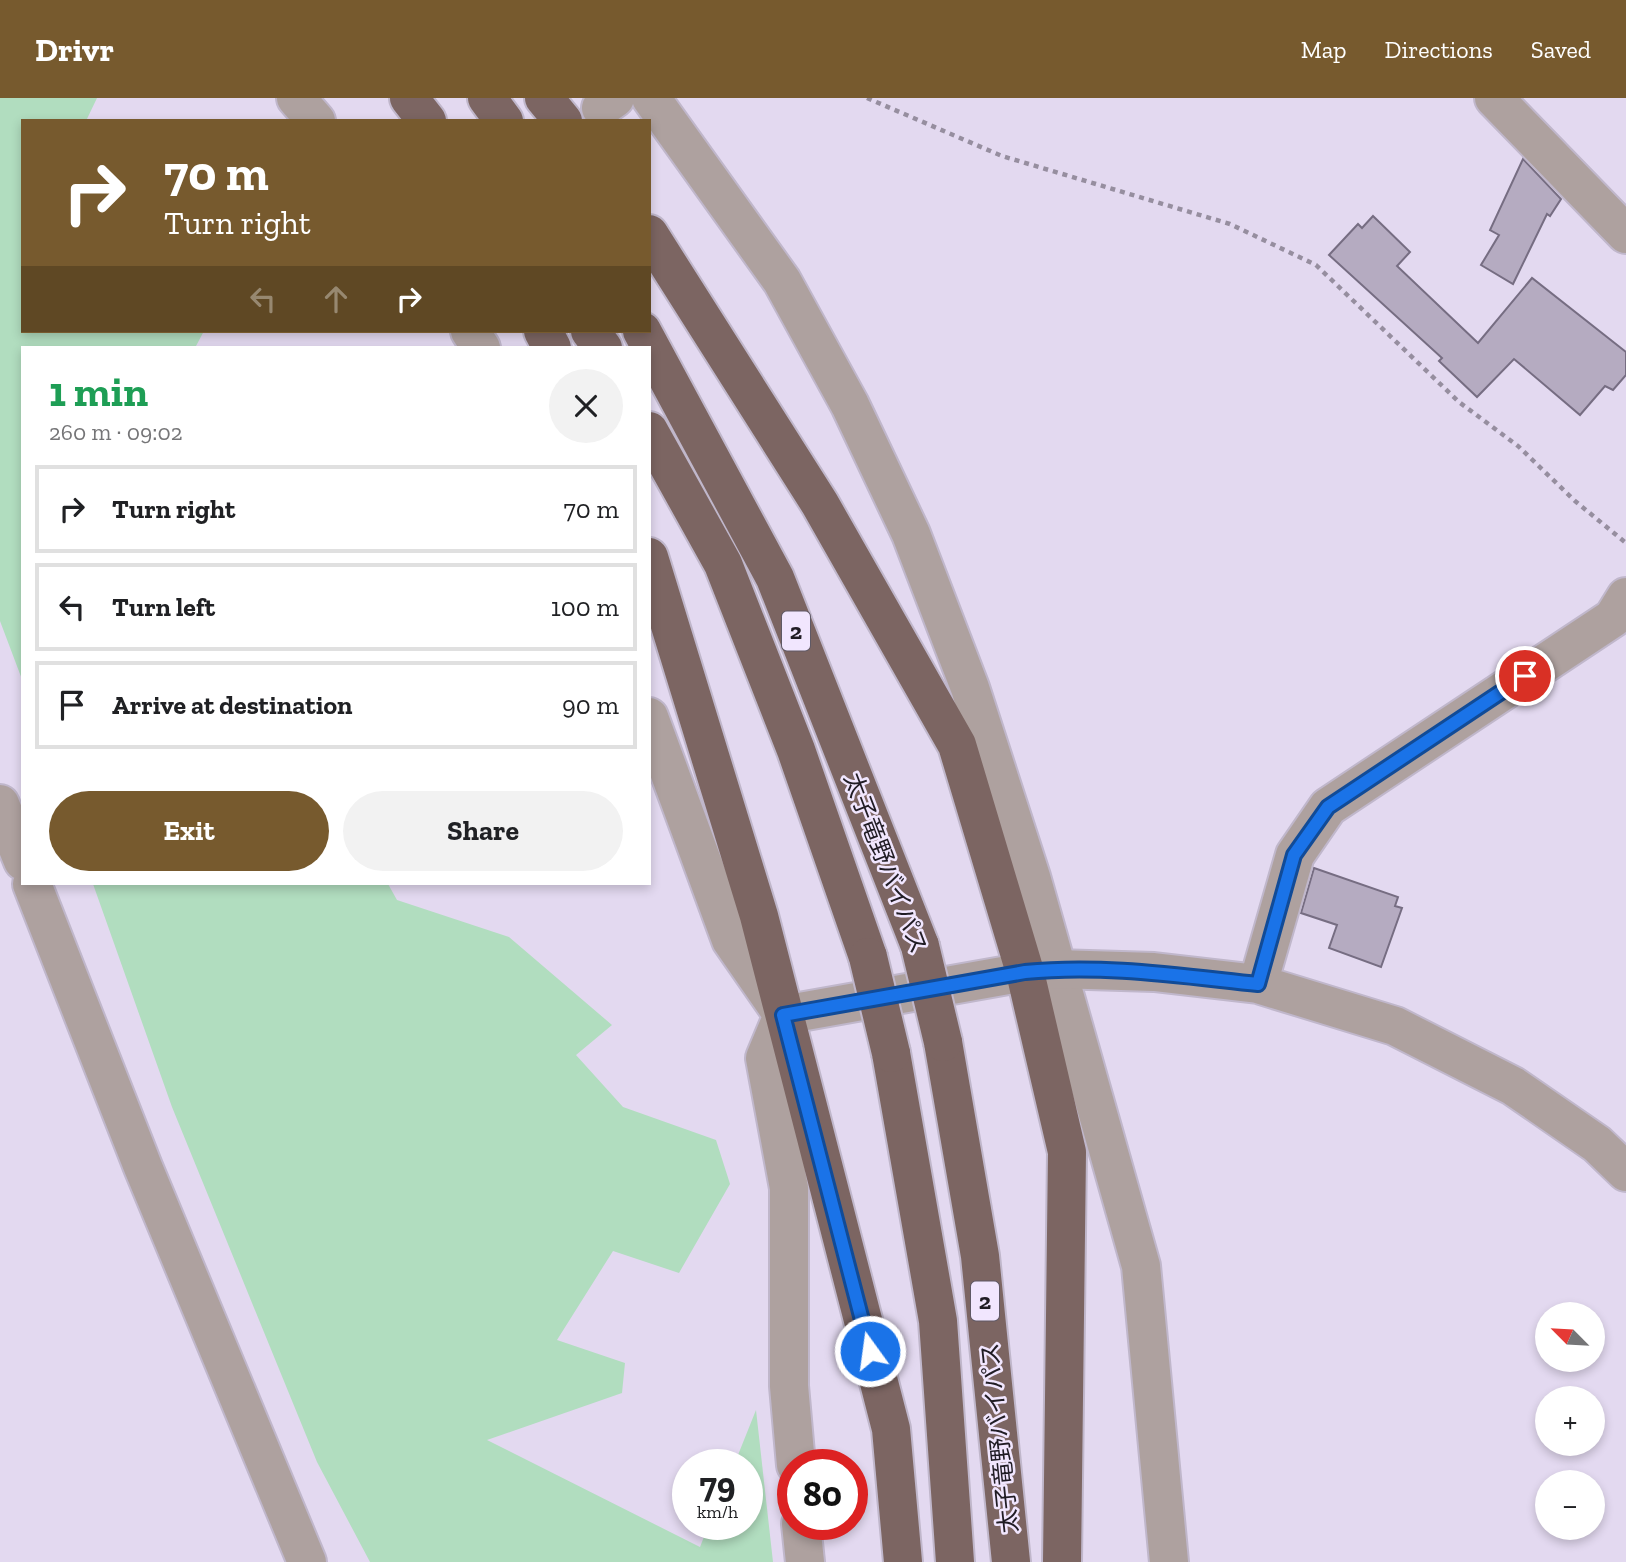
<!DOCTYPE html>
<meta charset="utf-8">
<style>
:root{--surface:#fff;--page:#f2f2f2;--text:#202124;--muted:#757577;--line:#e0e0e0;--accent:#775a2e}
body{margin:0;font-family:"Zilla Slab","Noto Sans JP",serif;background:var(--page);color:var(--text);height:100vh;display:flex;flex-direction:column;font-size:26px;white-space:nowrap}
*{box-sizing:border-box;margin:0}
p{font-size:23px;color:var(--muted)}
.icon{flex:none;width:38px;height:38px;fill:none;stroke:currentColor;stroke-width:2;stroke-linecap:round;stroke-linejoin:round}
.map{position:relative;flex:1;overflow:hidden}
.details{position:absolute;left:21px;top:248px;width:630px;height:539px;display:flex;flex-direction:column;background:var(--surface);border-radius:0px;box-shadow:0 4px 10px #0003}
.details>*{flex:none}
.banner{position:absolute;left:21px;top:21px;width:630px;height:214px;border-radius:0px;box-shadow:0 4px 10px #0003;background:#775a2e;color:#fff;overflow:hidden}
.needle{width:46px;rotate:294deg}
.tools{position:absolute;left:1535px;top:1204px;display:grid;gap:14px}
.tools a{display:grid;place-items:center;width:70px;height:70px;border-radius:50%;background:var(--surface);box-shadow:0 4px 10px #0003;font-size:35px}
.speed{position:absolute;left:672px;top:1351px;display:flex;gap:14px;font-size:35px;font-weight:700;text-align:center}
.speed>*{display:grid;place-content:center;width:91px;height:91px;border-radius:50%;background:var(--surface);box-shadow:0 4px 10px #0003;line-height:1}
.speed small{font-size:18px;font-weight:400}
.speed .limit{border:10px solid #d22;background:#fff;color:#111}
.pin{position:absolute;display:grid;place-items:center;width:60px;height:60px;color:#fff;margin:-30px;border:4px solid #fff;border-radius:50%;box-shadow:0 2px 7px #0007}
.me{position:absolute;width:77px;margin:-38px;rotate:346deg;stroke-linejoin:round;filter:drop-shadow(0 0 5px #0008)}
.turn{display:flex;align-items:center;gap:24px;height:147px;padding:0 28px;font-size:32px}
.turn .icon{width:91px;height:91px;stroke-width:2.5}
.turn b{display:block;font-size:49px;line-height:60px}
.lanes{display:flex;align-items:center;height:66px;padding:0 28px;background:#0003;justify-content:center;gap:35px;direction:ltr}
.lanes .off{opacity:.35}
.round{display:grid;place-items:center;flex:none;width:74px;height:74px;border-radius:37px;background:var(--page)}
.head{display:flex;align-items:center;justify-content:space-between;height:119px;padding:0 28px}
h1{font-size:42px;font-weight:700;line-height:52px;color:#1e9e55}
.cta{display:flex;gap:14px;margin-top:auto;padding:14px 28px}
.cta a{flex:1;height:80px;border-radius:42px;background:var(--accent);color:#fff;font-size:28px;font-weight:700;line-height:80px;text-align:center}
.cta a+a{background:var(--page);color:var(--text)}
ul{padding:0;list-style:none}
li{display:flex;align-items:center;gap:21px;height:88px;margin:0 14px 10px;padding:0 14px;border:4px solid var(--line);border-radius:0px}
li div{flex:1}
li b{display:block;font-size:26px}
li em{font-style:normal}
header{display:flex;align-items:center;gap:42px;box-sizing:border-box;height:98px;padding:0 35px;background:var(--accent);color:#fff}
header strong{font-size:33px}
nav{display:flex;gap:38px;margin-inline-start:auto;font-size:24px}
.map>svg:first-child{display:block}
</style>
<header>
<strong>Drivr</strong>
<nav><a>Map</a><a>Directions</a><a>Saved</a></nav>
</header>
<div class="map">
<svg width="1626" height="1464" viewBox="0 0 1626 1464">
<rect width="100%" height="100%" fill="#e3d9f0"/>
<path fill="#b1ddbf" d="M 0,0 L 97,0 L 86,23 L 23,23 L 23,233 L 204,233 L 196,248 L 198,250 L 23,250 L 23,584 L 0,523 Z
M 93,786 L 388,786 L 397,802 L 509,839 L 612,927 L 576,957 L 623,1009 L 716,1042 L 730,1086 L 679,1175 L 613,1153 L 557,1242 L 625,1265 L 622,1295 L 487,1342 L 700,1449 L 709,1426 L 747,1426 L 747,1367 L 734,1367 L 756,1312 L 773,1464 L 370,1464 L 317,1364 L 172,1009 Z"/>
<path fill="#b5abc1" stroke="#766d82" stroke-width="2" d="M 1523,61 L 1561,101 L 1550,118 L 1547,116 L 1513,186 L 1481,167 L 1499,137 L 1490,132 Z
M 1373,118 L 1410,154 L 1397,168 L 1478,245 L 1532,180 L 1626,254 L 1626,277 L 1613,292 L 1605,288 L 1580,317 L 1514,261 L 1477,299 L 1439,263 L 1442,260 L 1329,157 L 1358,126 L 1362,130 Z
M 1314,770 L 1398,799 L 1395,808 L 1402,810 L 1381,869 L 1329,850 L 1337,827 L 1301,815 Z"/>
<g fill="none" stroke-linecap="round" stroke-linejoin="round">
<g stroke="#c0b7cb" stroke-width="42">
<path id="minor" d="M 296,0 L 316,23
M 651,0 L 782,183 L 850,307 L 911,436 L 970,590 L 1031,779 L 1141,1168 L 1169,1464
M 1494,0 L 1626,136
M 601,10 L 615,0
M 470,233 L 481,250
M 649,619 L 731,842 L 783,917 L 765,960 L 789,1090 L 789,1288 L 796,1367
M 0,706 L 23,763
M 32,786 L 143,1069 L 307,1464
M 801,1426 L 805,1464"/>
</g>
<g stroke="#c0b7cb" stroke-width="42">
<path id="tertiary" d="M 1258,886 L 1295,757 L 1328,709 L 1613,520 L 1626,499
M 783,917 L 1025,874 L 1056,871 L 1154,874 L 1258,886 L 1395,928 L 1513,988 L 1597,1046 L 1626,1074"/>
</g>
<g stroke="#c0b7cb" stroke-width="42">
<path id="trunk" d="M 409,0 L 427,23
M 487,0 L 504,23
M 544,0 L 563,23
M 649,136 L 820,406 L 957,647 L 1025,874 L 1067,1054 L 1062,1464
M 543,233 L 552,250
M 590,233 L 603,250
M 642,233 L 775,480 L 920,848
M 649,333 L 723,466 L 796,652 L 868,859
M 649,459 L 759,818 L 891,1331 L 903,1464
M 943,944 L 980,1158 L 1011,1464
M 891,955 L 938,1223 L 955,1464"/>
</g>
<path stroke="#968e9f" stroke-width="4.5" stroke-dasharray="5 5" stroke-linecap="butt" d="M 867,0 L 1002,58 L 1230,126 L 1316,167 L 1459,304 L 1518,348 L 1575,403 L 1626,445"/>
<use href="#minor" stroke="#aea19f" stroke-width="38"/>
<use href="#tertiary" stroke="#aea19f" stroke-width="38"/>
<use href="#trunk" stroke="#7c6562" stroke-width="38"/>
<g stroke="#c0b7cb" stroke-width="42" stroke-linecap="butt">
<path id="trunk-bridge" d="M 920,848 L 943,944
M 868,859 L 891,955"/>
</g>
<use href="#trunk-bridge" stroke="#7c6562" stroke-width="38"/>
</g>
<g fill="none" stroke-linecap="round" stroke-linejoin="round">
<g stroke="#114b97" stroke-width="18">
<path id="route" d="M 870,1253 L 783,917 L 1025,874 C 1102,866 1181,878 1258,886 L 1294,757 L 1328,709 L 1525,578"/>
</g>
<use href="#route" stroke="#1a73e8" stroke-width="12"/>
</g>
<g text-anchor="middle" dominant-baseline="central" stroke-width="5" stroke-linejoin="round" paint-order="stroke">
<g fill="#f1e6fe" stroke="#5f5965" stroke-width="2">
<rect x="782" y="513.5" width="28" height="39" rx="5"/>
<rect x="971" y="1183.5" width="28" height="39" rx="5"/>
</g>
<g font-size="23" font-weight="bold" fill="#201c24">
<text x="796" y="533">2</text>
<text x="985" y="1203">2</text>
</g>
<g font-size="24" fill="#201c24" stroke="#f1e6fe">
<text transform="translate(886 765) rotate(69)">太子竜野バイパス</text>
<text transform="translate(999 1340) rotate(-96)">太子竜野バイパス</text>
</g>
</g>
</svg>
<div class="tools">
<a><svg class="needle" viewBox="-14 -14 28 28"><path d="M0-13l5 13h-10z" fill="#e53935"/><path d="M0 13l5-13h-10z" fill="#757577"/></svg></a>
<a>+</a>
<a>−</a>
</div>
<div class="speed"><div>79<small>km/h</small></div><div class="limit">80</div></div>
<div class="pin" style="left:1525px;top:578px;background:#d93025"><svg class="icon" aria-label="arrive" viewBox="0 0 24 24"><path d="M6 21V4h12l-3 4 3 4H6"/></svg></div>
<svg class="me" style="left:870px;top:1253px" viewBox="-20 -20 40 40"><circle r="17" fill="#1a73e8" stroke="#fff" stroke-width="3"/><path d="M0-11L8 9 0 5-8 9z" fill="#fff"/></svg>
<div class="banner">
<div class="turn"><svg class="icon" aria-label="right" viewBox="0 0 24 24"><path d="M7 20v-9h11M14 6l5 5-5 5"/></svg><div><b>70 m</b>Turn right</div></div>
<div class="lanes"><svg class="icon off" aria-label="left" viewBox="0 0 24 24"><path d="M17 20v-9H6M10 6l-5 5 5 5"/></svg><svg class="icon off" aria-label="ahead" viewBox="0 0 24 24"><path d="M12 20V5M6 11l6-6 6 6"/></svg><svg class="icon" aria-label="right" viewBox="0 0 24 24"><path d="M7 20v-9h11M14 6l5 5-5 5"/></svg></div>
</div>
<section class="details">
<div class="head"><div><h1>1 min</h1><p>260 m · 09:02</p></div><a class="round"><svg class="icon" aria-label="close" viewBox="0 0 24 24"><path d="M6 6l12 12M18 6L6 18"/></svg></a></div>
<ul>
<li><svg class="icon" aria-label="right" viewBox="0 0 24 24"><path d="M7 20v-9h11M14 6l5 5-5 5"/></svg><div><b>Turn right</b></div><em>70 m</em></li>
<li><svg class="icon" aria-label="left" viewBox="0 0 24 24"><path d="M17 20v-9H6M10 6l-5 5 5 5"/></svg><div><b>Turn left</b></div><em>100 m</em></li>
<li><svg class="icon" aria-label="arrive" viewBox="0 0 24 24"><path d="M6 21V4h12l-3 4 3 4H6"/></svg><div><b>Arrive at destination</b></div><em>90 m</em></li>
</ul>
<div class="cta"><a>Exit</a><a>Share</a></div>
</section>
</div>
